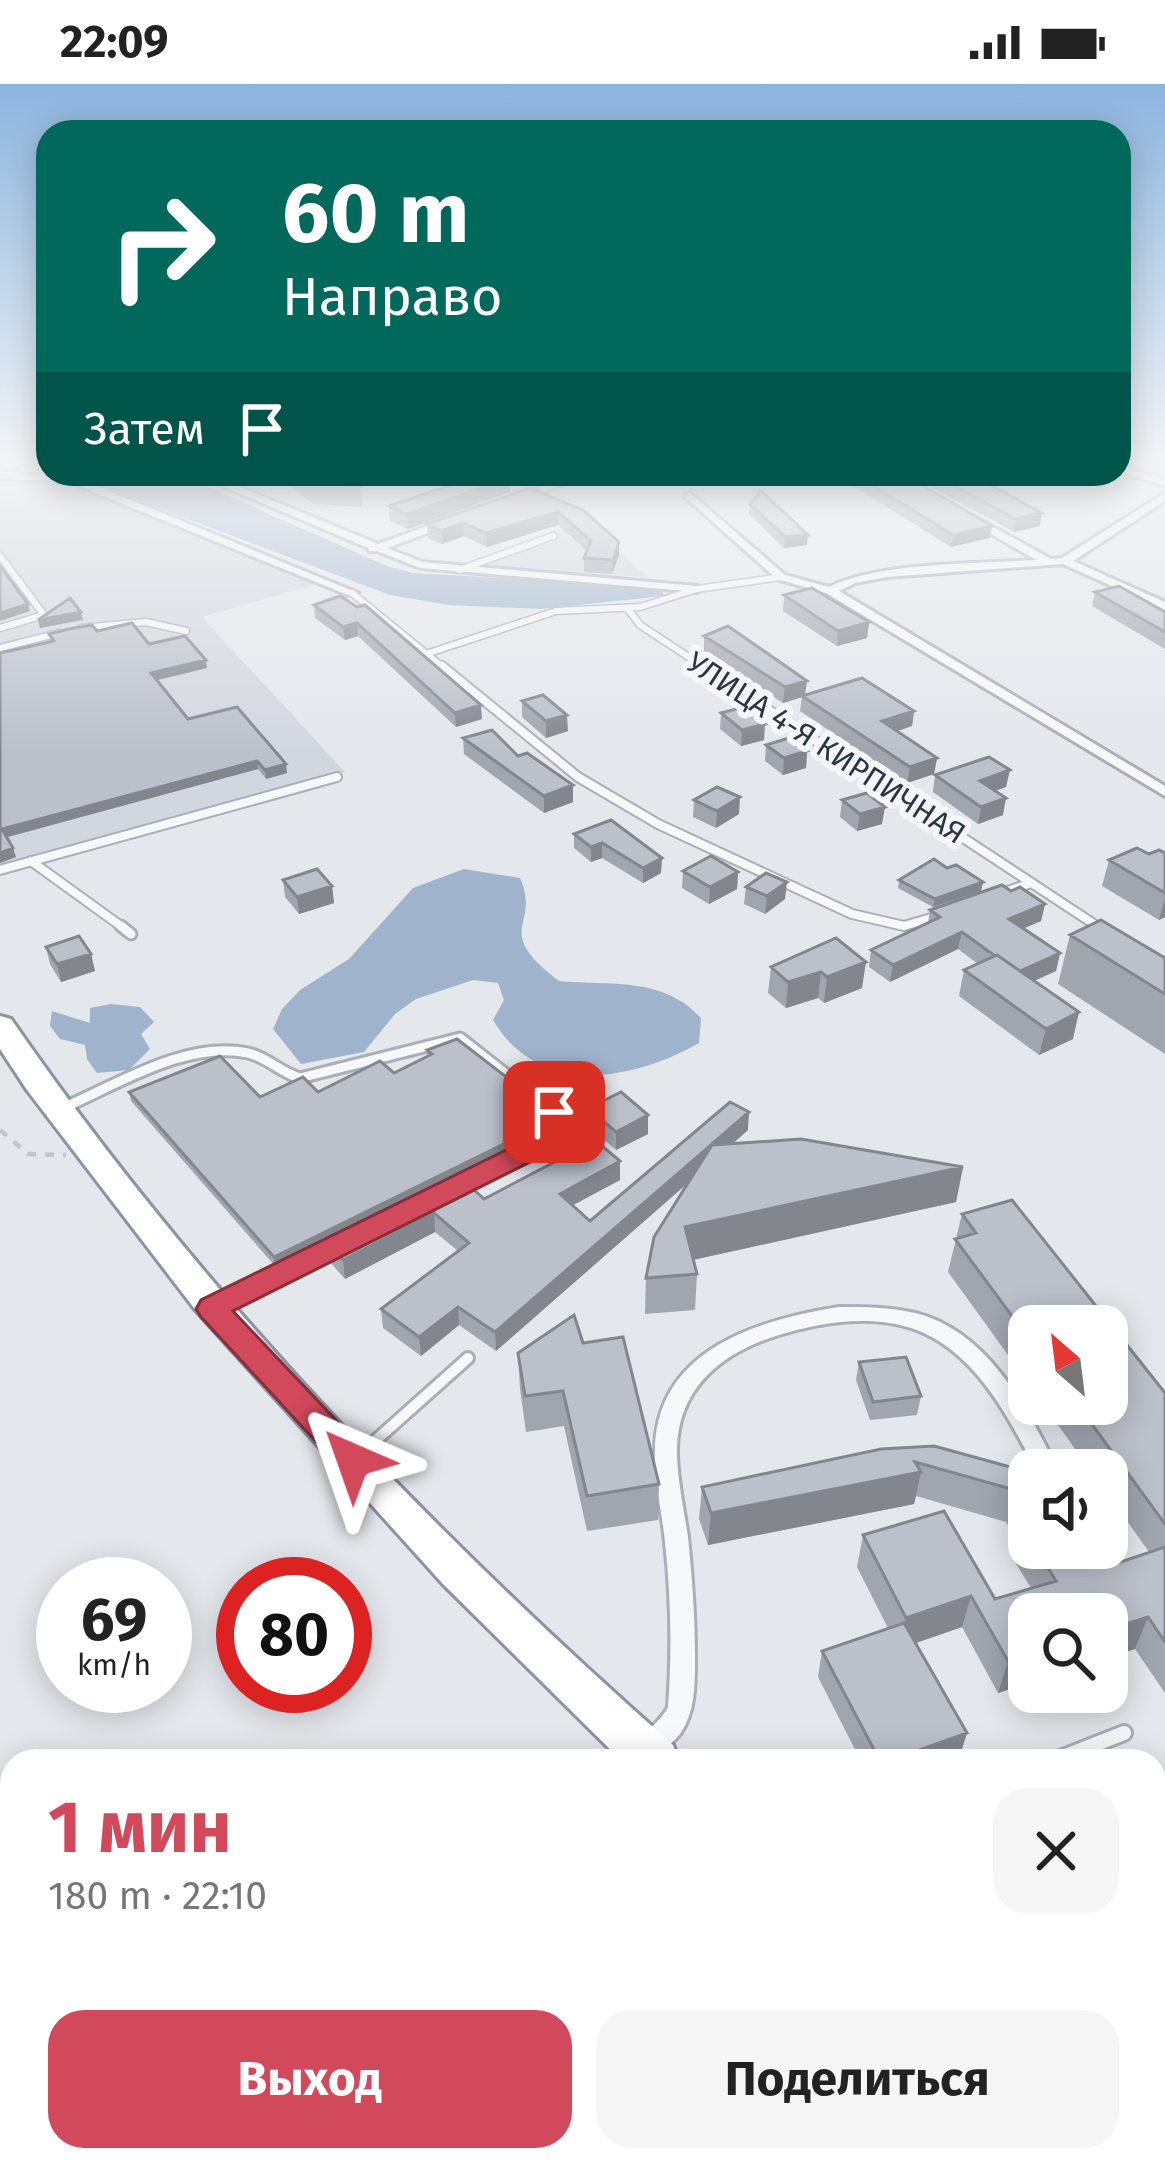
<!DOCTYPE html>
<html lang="ru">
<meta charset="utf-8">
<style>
:root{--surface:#fff;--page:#f6f6f6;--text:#222;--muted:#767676;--accent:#d1495b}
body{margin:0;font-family:"Fira Sans",sans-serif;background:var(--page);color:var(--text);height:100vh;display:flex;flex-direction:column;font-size:45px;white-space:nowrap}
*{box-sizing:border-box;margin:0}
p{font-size:39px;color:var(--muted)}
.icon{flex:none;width:66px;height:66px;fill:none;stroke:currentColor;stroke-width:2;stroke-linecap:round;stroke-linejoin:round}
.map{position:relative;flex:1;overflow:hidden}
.panel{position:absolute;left:0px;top:1665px;width:1167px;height:423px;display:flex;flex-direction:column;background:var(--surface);border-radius:36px 36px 0 0;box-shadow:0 6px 30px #0003}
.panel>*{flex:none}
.hud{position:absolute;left:36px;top:36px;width:1095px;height:366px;border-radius:36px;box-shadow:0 6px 30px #0003;background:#00695c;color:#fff;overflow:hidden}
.needle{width:78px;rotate:332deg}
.fabs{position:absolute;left:1008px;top:1221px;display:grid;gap:24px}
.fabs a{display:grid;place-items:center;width:120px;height:120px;border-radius:24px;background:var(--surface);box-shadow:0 6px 30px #0003;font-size:60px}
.speed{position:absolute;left:36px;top:1473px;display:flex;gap:24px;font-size:60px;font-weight:700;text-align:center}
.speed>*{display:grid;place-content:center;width:156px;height:156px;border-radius:50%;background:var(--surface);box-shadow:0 6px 30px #0003;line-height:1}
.speed small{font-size:30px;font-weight:400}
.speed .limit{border:18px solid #d22;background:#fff;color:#111}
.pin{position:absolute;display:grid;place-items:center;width:102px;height:102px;color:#fff;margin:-51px;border-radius:24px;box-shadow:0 6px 18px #0006}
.me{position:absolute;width:132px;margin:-66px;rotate:317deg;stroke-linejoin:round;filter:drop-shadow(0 0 9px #0008)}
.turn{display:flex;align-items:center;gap:42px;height:252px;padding:0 48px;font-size:54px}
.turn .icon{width:156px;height:156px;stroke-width:2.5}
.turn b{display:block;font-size:84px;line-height:102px}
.then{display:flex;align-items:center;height:114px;padding:0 48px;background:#0003;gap:24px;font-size:45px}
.round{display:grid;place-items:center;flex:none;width:126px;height:126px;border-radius:36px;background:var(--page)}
.overview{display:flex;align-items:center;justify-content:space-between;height:204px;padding:0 48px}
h1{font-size:72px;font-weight:700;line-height:90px;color:var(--accent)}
.button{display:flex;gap:24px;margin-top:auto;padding:24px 48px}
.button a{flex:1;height:138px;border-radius:36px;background:var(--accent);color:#fff;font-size:48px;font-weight:700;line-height:138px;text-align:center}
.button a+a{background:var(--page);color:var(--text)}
.status{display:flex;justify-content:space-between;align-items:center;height:84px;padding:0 60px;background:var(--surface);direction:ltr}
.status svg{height:33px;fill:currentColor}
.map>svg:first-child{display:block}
</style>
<div class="status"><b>22:09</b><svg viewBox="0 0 49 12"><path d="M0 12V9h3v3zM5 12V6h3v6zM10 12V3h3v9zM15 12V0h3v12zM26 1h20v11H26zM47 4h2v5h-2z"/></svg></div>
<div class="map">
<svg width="1165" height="2086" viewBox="0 0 1165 2086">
<rect width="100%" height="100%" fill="#e4e7ec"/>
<path fill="#d2d6de" d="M 0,396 L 59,398 L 317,500 L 202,533 L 345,688 L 0,783 Z
M 590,441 L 648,493 L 458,483 L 552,447 Z"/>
<path fill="#9fb4cc" d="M 68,390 L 178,390 L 387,482 L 413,489 L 647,502 L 661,505 L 664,512 L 540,525 L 448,521 L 390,511 Z
M 464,785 L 520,794 C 542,844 490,844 559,897 C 610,902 663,892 701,934 L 699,959 C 632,997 539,1014 493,936 L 504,916 L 498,899 L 473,896 L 416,915 L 395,930 L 364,968 L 301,980 L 273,945 L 282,925 L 300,906 L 349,875 L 413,804 Z
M 111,920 L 140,923 L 154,938 L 141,950 L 150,965 L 129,986 L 97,989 L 87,975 L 85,961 L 60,955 L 50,942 L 52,927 L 90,939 L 90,924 Z
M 0,1859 L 12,1892 L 12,2076 L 224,2076 L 233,2086 L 0,2086 Z"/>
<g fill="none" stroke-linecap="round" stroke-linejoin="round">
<g stroke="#a9aeb7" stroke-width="9">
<path id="service-far4" d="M 0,472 L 44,531 L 0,544
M 459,486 L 553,452
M 352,509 L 445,585
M 627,524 L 640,541 L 707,585
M 81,544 L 146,538 L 186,547
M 0,564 L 59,549
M 426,570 L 556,527 L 640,523 L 697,505 L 781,493"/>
</g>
<g stroke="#a9aeb7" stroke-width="12">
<path id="service-far3" d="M 442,582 L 578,693 L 658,740 L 852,830 L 904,842 L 935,833
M 702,582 L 1100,844
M 31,777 L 125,845
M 0,786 L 337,693
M 1002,809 L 1031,799"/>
</g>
<g stroke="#a9aeb7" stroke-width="15">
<path id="service-far2" d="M 121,842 L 131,850
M 65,1023 C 118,1000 187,956 248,969 C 267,973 281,989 300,994 L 460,954 L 553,1027 L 520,1071 L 460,1105
M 321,1171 L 336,1164"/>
</g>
<g stroke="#a9aeb7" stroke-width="16">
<path id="service-far1" d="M 222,1219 L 328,1168
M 357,1373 L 468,1274"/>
</g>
<g stroke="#a9aeb7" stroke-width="20">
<path id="service" d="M 1053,1677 L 1124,1649
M 724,2076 L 754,2086"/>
</g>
<g stroke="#a9aeb7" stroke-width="6">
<path id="minor" d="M 20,375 L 38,375 L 0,387 L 0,381 Z
M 1119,382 L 1165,396 L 1165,402 L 1119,388 Z
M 0,388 L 77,394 L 358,509 L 348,511 L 71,399 L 0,394 Z
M 194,390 L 208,390 L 378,460 L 444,436 L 452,436 L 452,440 L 387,464 L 422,478 L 697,502 L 703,505 L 697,508 L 420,484 L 377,467 L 369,467 L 368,464 Z
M 576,390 L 591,390 L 518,417 L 509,415 Z
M 690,409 L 785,491 L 829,503 C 880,478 977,480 1036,476 L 969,437 L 968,435 L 973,432 L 1051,475 L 1062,474 L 1165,409 L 1165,417 L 1073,477 L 1165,518 L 1165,526 L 1063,480 L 887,493 L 855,499 L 839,507 L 1165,702 L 1165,712 L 826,509 L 777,495 L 686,414 L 685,412 Z
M 839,1223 C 864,1223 889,1223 915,1229 C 988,1247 1027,1324 1058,1386 L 1036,1386 C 1008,1332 975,1267 914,1245 C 872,1230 820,1238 779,1251 C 720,1269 675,1306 677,1372 C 678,1399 684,1426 688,1453 C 692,1492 695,1532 695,1571 C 695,1597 696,1628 680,1650 C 673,1659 662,1667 654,1676 L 636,1676 L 632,1667 C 640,1649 659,1641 668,1623 C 672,1568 671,1513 665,1458 C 662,1428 654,1397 655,1367 C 656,1266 757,1236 839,1223 Z
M 1077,1464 L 1101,1464 L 1102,1467 L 1098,1474 L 1090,1477 L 1082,1474 Z"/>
</g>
<g stroke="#8b94a3" stroke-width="6">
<path id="trunk" d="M 0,932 L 11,935 C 197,1204 428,1445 673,1661 L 679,1677 L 622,1677 L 443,1500 L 194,1224 L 27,1006 L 0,965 Z
M 1082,2076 L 1147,2076 L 1151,2086 L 1086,2086 Z"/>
</g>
<path stroke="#c2c5cb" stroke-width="4.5" stroke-dasharray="9 9" stroke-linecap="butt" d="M 0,1046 L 28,1070 L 66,1071"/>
<use href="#service-far4" stroke="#f7f8fa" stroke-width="6"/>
<use href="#service-far3" stroke="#f7f8fa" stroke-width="8"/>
<use href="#service-far2" stroke="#f7f8fa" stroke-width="9"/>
<use href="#service-far1" stroke="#f7f8fa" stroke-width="10"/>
<use href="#service" stroke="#f7f8fa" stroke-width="14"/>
<use href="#minor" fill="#f7f8fa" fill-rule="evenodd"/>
<use href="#trunk" fill="#fff" fill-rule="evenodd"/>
</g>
<path fill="#a1a5ae" d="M 276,390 L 338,390 L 361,402 L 362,423 L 313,420 Z
M 845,390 L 903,390 L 990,454 L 951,463 L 845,397 Z
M 907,390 L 970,390 L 1042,429 L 1040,442 L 1014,448 Z
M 510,394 L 510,408 L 408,445 L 390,437 L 389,422 Z
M 530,404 L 619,471 L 612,490 L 584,488 L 584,474 L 587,467 L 558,441 L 487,463 L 464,452 L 442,460 L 428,454 L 427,440 Z
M 750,420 L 807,461 L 784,464 L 749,430 Z
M 1095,508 L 1165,528 L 1165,565 L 1092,522 Z
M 784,511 L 869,538 L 867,554 L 837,562 L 783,527 Z
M 340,512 L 482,635 L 456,643 L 358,552 L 345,556 L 315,534 L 314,521 Z
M 97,547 L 149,560 L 207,584 L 157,596 L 188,635 L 287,689 L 266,695 L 258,685 L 7,753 L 16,773 L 0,779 L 51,558 L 49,550 Z
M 704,552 L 805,610 L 914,627 L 912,642 L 897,647 L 937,674 L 934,690 L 907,699 L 800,627 L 802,613 L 783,619 L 704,567 Z
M 522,617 L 568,647 L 546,654 L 522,633 Z
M 721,629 L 764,656 L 741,662 L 720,645 Z
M 463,654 L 518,672 L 573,701 L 573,718 L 544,729 L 464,670 Z
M 766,661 L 807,667 L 806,684 L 783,691 L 765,677 Z
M 935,691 L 1006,703 L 995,707 L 1003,731 L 978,740 L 933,708 Z
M 694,716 L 739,730 L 716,744 L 693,733 Z
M 842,716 L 882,740 L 857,747 L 840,733 Z
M 611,736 L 661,789 L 643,799 L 602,774 L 591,778 L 574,764 L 574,750 Z
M 1165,769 L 1165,833 L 1159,836 L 1102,802 L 1109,776 Z
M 947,784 L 983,798 L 981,807 L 933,823 L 898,804 L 899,796 Z
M 683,787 L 738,788 L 737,805 L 709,820 L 682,804 Z
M 283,796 L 332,802 L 334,819 L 299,830 L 285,813 Z
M 746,803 L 785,815 L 765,830 L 744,820 Z
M 1011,807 L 1045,820 L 1041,837 L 1024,844 L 1060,869 L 1056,887 L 1034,897 L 1073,955 L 1039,971 L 959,912 L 964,886 L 978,880 L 958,865 L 890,898 L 869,883 L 871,866 L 928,839 L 930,826 Z
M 1070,851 L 1165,874 L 1165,970 L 1058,900 Z
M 836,854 L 862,904 L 824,919 L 818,914 L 786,924 L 768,909 L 771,883 Z
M 46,863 L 91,870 L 95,887 L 61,898 L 50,880 Z
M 427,966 L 537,1025 L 531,1028 L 533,1039 L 514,1064 L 275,1182 L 131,1017 L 129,1008 L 260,1013 L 318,1008 L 394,989 L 427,973 Z
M 589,1024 L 648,1031 L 648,1050 L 616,1066 L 589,1042 Z
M 748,1046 L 732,1060 L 963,1083 L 956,1118 L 693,1176 L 697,1190 L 695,1226 L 645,1230 L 646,1194 L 688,1099 L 496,1267 L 459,1241 L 421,1272 L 383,1244 L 381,1225 L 458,1167 L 435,1148 L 345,1195 L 329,1177 L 326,1158 L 468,1107 L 484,1115 L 550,1080 L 550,1064 L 620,1096 L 573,1121 L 590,1137 Z
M 962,1130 L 1165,1309 L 1165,1609 L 1135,1565 L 1107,1574 L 1107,1530 L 1029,1530 L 1029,1599 L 998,1609 L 962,1543 L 916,1559 L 967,1649 L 959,1674 L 950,1677 L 861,1677 L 818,1593 L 822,1567 L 888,1544 L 857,1483 L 863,1451 L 995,1515 L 1031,1504 L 1015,1478 L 1020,1462 L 1006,1438 L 916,1412 L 914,1420 L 708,1461 L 699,1435 L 702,1403 L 881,1365 L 1029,1392 L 1029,1464 L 1076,1464 L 1081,1471 L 1109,1482 L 1149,1468 L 1107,1409 L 1107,1386 L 1090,1386 L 1043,1320 L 1107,1320 L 1029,1242 L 1029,1300 L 948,1188 Z
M 583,1259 L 659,1400 L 658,1436 L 587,1447 L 564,1342 L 526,1348 L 520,1305 L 518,1269 Z
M 859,1278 L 921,1312 L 917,1331 L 870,1336 L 856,1296 Z"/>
<path fill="#83868d" d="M 510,394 L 510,408 L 408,445 L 407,430 Z
M 558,428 L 558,441 L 487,463 L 486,449 Z
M 1042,429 L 1040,442 L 1014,448 L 1016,435 Z
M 463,439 L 464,452 L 442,460 L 442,447 Z
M 992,442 L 990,454 L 951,463 L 953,451 Z
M 808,451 L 807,461 L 784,464 L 785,453 Z
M 619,458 L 619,471 L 612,490 L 613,476 Z
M 28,520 L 30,527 L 0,537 L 0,529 Z
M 81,528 L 83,536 L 40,544 L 38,536 Z
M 869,538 L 867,554 L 837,562 L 838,547 Z
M 357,539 L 358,552 L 345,556 L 343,543 Z
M 206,576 L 207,584 L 153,597 L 151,589 Z
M 807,597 L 805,612 L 783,619 L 785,603 Z
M 481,621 L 482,635 L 456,643 L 455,629 Z
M 914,627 L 912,642 L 880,653 L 882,637 Z
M 567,631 L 568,647 L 546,654 L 546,637 Z
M 765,640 L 764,656 L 741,662 L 742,646 Z
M 807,667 L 806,684 L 783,691 L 784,674 Z
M 937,674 L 934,690 L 907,699 L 910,683 Z
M 257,677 L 258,685 L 4,754 L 2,745 Z
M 286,680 L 287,689 L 266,695 L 265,686 Z
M 1010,686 L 1006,703 L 977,713 L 980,697 Z
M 573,701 L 573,718 L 544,729 L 544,712 Z
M 740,713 L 739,730 L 716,744 L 717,727 Z
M 1006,714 L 1003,731 L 978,740 L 981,723 Z
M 885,723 L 882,740 L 857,747 L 860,730 Z
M 602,759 L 602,774 L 591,778 L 591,763 Z
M 13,764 L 16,773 L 0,779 L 0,769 Z
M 662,774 L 661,789 L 643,799 L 643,784 Z
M 738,788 L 737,805 L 709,820 L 710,803 Z
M 787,798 L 785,815 L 765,830 L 767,812 Z
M 983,798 L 981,807 L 933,823 L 935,815 Z
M 332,802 L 334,819 L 299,830 L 297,813 Z
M 1165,814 L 1165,833 L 1159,836 Z
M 1045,820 L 1041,837 L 1006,852 L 1009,835 Z
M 962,848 L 958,865 L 890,898 L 893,881 Z
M 1060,869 L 1056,887 L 1013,906 L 1017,889 Z
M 91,870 L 95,887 L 61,898 L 57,880 Z
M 866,878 L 862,904 L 824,919 L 827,893 Z
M 821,888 L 818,914 L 786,924 L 788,898 Z
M 1079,928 L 1073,955 L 1039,971 L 1046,945 Z
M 536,1016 L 537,1025 L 525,1032 L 524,1023 Z
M 749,1028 L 748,1046 L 496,1267 L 495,1248 Z
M 533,1030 L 533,1039 L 514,1064 L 275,1182 L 274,1173 Z
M 648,1031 L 648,1050 L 616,1066 L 616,1048 Z
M 620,1077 L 620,1096 L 560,1128 L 560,1110 Z
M 963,1083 L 956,1118 L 683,1178 L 685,1143 Z
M 434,1129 L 435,1148 L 345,1195 L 343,1176 Z
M 458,1223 L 459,1241 L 421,1272 L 419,1253 Z
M 921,1388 L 914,1420 L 708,1461 L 711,1429 Z
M 971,1512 L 962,1543 L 898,1565 L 906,1534 Z
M 1148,1533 L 1135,1565 L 1107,1574 L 1107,1546 Z
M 1029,1571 L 1029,1599 L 998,1609 L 1008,1577 Z
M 967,1649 L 959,1674 L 950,1677 L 889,1677 Z
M 1165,1768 L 1165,1787 L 1155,1791 L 1155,1772 Z"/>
<path fill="#bbc0ca" stroke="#83868d" stroke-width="3" d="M 299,390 L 338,390 L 361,402 L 310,399 Z
M 485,390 L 500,390 L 510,394 L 407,430 L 389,422 Z
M 854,390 L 903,390 L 992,442 L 953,451 Z
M 932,390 L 970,390 L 1042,429 L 1016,435 Z
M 530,404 L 583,426 L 619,458 L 613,476 L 584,474 L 591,457 L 558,428 L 486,449 L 463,439 L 442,447 L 427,440 Z
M 761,407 L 808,451 L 785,453 L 750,420 Z
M 0,482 L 28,520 L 0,529 Z
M 1119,502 L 1165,528 L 1165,548 L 1095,508 Z
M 812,504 L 869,538 L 838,547 L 784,511 Z
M 340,512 L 357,523 L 365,521 L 481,621 L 455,629 L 357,539 L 343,543 L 314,521 Z
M 70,514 L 81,528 L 38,536 Z
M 132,539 L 149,560 L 185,552 L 206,576 L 151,589 L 188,635 L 237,623 L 286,680 L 265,686 L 257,677 L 2,745 L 13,764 L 0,769 L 0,569 L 54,557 L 49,550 L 69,545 L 92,541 L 97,547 Z
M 728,542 L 807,597 L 785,603 L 704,552 Z
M 862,594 L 914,627 L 882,637 L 937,674 L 910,683 L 802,612 Z
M 543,611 L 567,631 L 546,637 L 522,617 Z
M 744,623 L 765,640 L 742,646 L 721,629 Z
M 492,646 L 518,672 L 527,669 L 573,701 L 544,712 L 463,654 Z
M 789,654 L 807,667 L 784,674 L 766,661 Z
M 989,673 L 1010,686 L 980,697 L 1006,714 L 981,723 L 935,691 Z
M 717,703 L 740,713 L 717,727 L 694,716 Z
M 867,709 L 885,723 L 860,730 L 842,716 Z
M 611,736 L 662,774 L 643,784 L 602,759 L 591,763 L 574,750 Z
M 1137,764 L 1149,770 L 1159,766 L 1165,769 L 1165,809 L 1109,776 Z
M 711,772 L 738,788 L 710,803 L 683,787 Z
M 934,775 L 947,784 L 956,781 L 983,798 L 935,815 L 899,796 Z
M 317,785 L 332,802 L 297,813 L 283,796 Z
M 766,789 L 787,798 L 767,812 L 746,803 Z
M 1002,801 L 1011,807 L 1020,803 L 1045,820 L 1009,835 L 1060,869 L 1020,887 L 997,871 L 995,872 L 962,848 L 893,881 L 871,866 L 940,833 L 930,826 Z
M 1101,836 L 1165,874 L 1165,910 L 1070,851 Z
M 79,852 L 91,870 L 57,880 L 46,863 Z
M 836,854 L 866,878 L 827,893 L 821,888 L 788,898 L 771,883 Z
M 997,871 L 1079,928 L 1046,945 L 964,886 Z
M 457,955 L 536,1016 L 524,1023 L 533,1030 L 514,1055 L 274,1173 L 129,1008 L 220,972 L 260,1013 L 303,993 L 318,1008 L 380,977 L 394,989 L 432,970 L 427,966 Z
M 621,1008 L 648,1031 L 616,1048 L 589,1024 Z
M 730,1018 L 749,1028 L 495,1248 L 458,1223 L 419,1253 L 381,1225 L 469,1159 L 434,1129 L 343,1176 L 326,1158 L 458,1093 L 468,1101 L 458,1112 L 473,1105 L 484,1115 L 562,1074 L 550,1064 L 583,1046 L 620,1077 L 560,1110 L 590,1137 Z
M 801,1055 L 963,1083 L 685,1143 L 697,1190 L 646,1194 L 654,1153 L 712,1061 Z
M 1012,1116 L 1165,1309 L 1165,1440 L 1077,1320 L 1107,1320 L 1107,1242 L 1029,1242 L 1029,1255 L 955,1155 L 976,1149 L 962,1130 Z
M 574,1231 L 583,1259 L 623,1253 L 659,1400 L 587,1412 L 563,1307 L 525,1312 L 518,1269 Z
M 906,1273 L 921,1312 L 873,1318 L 859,1278 Z
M 934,1362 L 1025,1387 L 1029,1392 L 1029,1428 L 1015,1406 L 915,1378 L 921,1388 L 711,1429 L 702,1403 L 881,1365 Z
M 944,1427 L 995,1515 L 1056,1497 L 1036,1464 L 1076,1464 L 1081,1471 L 1098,1466 L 1109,1482 L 1165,1463 L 1165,1558 L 1148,1533 L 1107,1546 L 1107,1530 L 1029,1530 L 1029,1571 L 1008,1577 L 971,1512 L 906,1534 L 863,1451 Z
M 904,1539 L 967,1649 L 889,1677 L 880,1677 L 822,1567 Z
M 1165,1691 L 1165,1768 L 1155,1772 L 1155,1695 Z"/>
<linearGradient id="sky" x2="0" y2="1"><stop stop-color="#8bb4dd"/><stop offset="0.56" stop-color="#f3f4f6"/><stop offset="1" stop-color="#f3f4f6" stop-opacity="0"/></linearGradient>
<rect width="1165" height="668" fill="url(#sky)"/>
<path fill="#d1495b" stroke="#882f3b" stroke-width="3" d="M 554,1019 L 567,1028 L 530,1078 L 233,1227 L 365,1367 L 370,1376 L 365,1386 L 353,1390 L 342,1386 L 201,1233 L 196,1225 L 201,1216 L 510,1064 L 544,1021 Z"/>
<g text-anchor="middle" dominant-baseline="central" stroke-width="12" stroke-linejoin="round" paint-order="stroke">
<g font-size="30" fill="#2b3445" stroke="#f4f6f9">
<text transform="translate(826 664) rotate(33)">УЛИЦА 4-Я КИРПИЧНАЯ</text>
</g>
</g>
</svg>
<div class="fabs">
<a><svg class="needle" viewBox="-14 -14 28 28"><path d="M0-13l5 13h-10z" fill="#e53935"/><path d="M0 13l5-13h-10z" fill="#767676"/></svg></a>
<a><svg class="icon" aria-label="sound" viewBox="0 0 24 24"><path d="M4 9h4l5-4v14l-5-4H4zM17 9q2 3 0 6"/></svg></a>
<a><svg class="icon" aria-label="search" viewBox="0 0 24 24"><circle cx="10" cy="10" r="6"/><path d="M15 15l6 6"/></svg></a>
</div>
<div class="speed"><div>69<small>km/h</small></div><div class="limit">80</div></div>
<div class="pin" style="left:554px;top:1028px;background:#d93025"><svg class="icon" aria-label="arrive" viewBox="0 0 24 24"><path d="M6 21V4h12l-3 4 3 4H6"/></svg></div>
<svg class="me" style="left:353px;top:1376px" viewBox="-20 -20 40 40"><path d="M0-17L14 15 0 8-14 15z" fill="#d1495b" stroke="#fff" stroke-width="4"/></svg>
<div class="hud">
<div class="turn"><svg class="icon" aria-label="right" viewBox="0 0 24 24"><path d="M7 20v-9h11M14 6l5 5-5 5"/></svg><div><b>60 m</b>Направо</div></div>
<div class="then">Затем<svg class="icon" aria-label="arrive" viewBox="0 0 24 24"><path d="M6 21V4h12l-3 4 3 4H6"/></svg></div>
</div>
<section class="panel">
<div class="overview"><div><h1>1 мин</h1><p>180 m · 22:10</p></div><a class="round"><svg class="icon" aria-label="close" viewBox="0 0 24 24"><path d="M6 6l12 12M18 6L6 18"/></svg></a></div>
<div class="button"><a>Выход</a><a>Поделиться</a></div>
</section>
</div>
